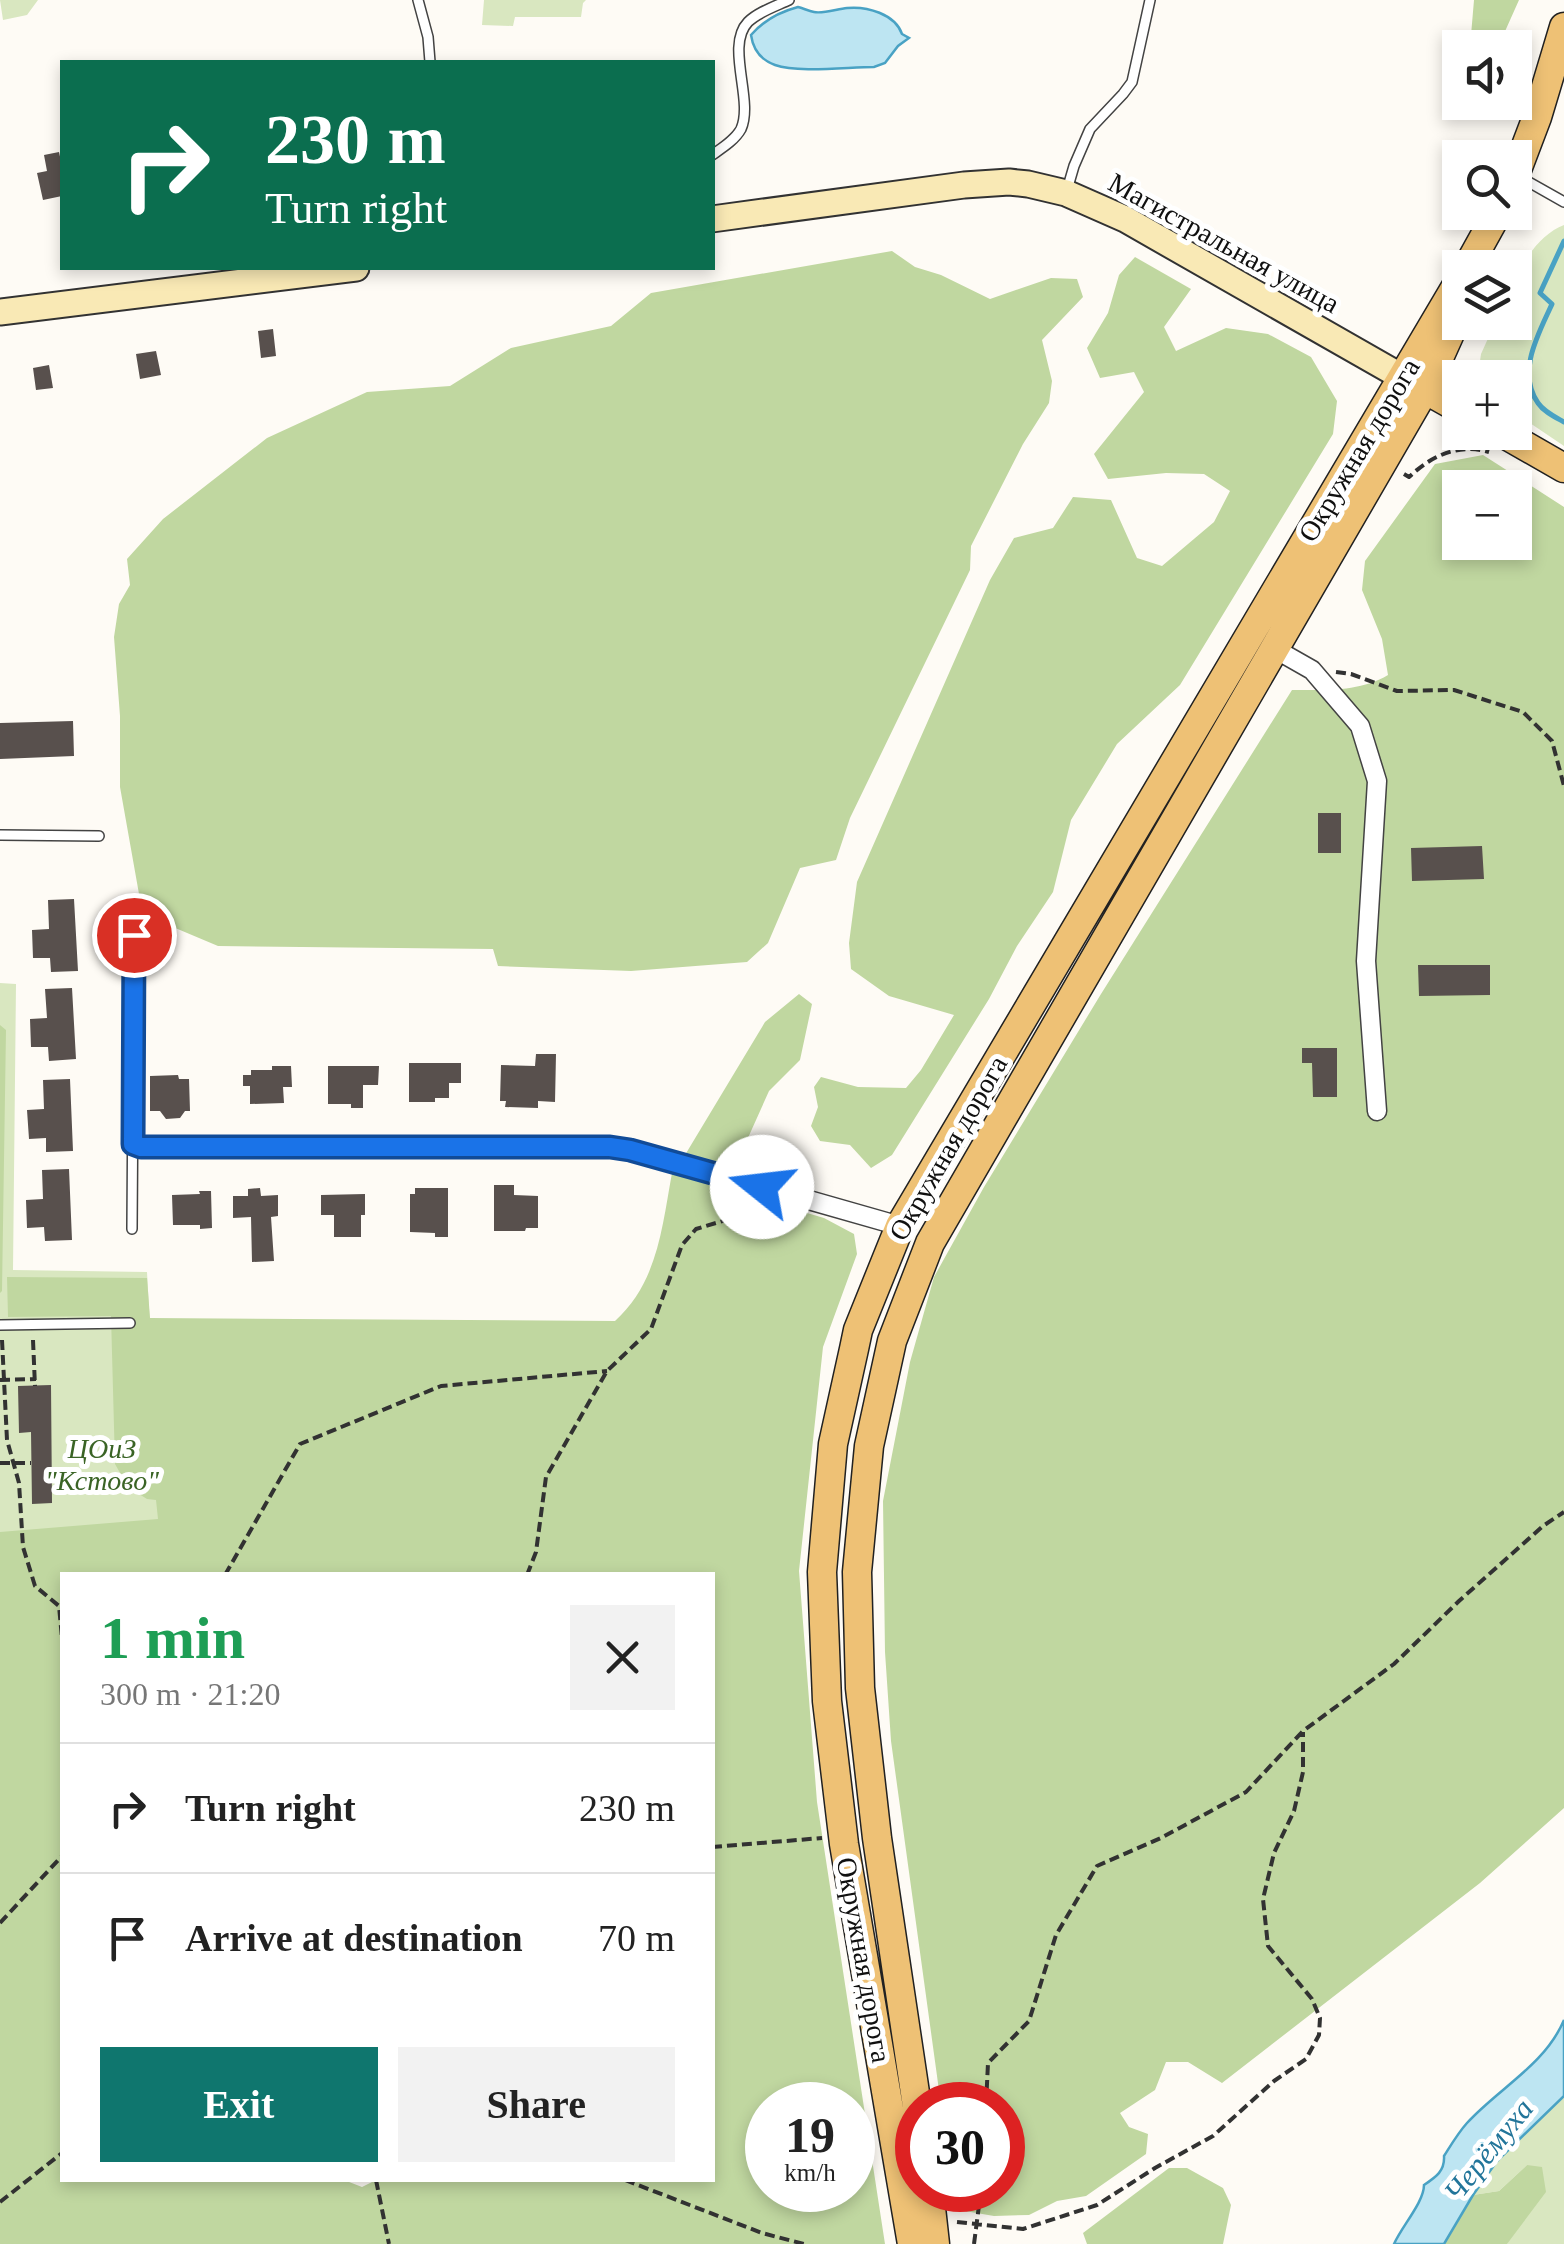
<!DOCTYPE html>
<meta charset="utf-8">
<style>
:root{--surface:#fff;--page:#f2f2f2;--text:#222;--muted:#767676;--line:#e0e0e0;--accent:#0f766e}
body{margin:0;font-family:Georgia,serif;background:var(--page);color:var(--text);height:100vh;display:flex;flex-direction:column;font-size:38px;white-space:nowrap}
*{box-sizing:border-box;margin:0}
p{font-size:32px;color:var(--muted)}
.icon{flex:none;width:55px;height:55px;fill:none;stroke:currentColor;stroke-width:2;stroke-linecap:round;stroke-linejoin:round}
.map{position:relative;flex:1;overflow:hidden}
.side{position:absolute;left:60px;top:1572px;width:655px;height:610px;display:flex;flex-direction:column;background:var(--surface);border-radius:0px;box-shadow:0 5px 15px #0003}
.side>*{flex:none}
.guide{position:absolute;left:60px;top:60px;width:655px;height:210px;border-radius:0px;box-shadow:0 5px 15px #0003;background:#0b6e4f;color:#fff;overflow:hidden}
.buttons{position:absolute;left:1442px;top:30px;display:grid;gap:20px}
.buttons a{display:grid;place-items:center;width:90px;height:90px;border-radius:0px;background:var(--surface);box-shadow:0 5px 15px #0003;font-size:50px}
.speed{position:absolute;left:745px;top:2082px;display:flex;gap:20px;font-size:50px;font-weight:700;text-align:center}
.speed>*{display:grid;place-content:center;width:130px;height:130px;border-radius:50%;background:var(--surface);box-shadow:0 5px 15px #0003;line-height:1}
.speed small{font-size:25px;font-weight:400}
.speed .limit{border:15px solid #d22;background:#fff;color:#111}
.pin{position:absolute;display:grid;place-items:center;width:85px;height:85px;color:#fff;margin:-42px;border:5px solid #fff;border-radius:50%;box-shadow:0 2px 10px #0007}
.me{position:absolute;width:110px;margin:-55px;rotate:286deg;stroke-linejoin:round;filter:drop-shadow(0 0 8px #0008)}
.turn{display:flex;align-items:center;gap:35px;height:210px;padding:0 40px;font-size:45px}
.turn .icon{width:130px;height:130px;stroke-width:2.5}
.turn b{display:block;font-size:70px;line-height:85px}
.round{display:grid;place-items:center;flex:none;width:105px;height:105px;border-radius:0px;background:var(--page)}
.summary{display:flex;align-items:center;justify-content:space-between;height:170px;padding:0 40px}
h1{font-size:60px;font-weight:800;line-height:75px;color:#1e9e55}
.button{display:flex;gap:20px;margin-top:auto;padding:20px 40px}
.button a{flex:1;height:115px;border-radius:0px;background:var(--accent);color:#fff;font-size:40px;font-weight:800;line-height:115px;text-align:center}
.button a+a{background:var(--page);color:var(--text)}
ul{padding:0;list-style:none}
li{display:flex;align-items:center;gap:30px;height:130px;padding:0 40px;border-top:2px solid var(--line)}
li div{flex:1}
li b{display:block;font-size:38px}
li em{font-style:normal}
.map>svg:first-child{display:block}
</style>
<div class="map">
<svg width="1564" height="2244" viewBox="0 0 1564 2244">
<rect width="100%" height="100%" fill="#fefbf5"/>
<path fill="#d9e7c0" d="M 0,0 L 38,0 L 27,15 L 3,20 Z
M 484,0 L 586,0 L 583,3 L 581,17 L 515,17 L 513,26 L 482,25 Z
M 1564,225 L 1564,446 L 1515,413 L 1515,378 L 1482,377 L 1479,368 L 1481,354 L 1495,323 L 1515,322 C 1515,310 1512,293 1516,281 C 1523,259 1542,233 1564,225 Z
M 0,983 L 16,984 L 13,1270 L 147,1272 L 150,1326 L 207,1575 L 62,1575 L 0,1899 Z
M 1564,2096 L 1564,2244 L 1507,2244 L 1527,2165 L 1499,2191 L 1473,2195 L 1497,2161 Z"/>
<path fill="#c0d7a0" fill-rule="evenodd" d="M 1474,0 L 1519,0 L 1498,47 L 1470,47 Z
M 892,251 L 915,267 L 941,275 L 990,299 L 1051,278 L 1077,279 L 1083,297 L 1042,340 L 1052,381 L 1049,403 L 1023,444 L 971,546 L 970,570 L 850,818 L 836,860 L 800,868 L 768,943 L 747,962 L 631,971 L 498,966 L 493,949 L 218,946 L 161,922 L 139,894 L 120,787 L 120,716 L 114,637 L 119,604 L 130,585 L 127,559 L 163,519 L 267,438 L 367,392 L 450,386 L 511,348 L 611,326 L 651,293 Z
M 1135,257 L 1191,289 L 1164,327 L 1176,351 L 1226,328 L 1268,334 L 1311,357 L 1337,401 L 1333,434 L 1180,685 L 1117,744 L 1071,820 L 1053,892 L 1017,946 L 989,999 L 892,1155 L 871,1168 L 850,1145 L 820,1141 L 811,1126 L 818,1107 L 814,1087 L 821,1077 L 858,1087 L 906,1088 L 921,1070 L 954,1015 L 889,996 L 851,969 L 849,943 L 857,882 L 990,580 L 1014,538 L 1053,528 L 1073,497 L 1111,500 L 1137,558 L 1162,566 L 1214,522 L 1230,491 L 1204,474 L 1166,473 L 1108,479 L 1094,454 L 1144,392 L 1134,372 L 1100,378 L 1087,348 L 1108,313 L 1119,275 Z
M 1483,455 L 1564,507 L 1564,1808 L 1480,1883 L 1222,2083 L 1188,2062 L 1166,2062 L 1155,2090 L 1120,2113 L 1129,2127 L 1148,2134 L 1146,2154 L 1086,2196 L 1057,2201 L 1029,2215 L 994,2216 L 953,2209 L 951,2190 L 1002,2190 L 1002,2105 L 941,2105 L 891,1741 L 885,1652 L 883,1501 L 910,1362 L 934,1277 L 984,1187 L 1101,994 L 1292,690 C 1325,690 1360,692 1388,675 L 1382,639 L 1362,590 L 1365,561 L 1435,464 ZM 1460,488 L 1515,488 L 1515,542 L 1460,542 Z
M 799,994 L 812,1004 L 800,1060 L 769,1091 L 734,1169 L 685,1155 L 765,1022 Z
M 0,1025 L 6,1030 L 2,1291 L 0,1293 Z
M 672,1173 L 824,1218 L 854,1234 L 857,1254 L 823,1347 L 799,1571 L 817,1802 L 885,2244 L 0,2244 L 0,1532 L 158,1519 L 156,1500 L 147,1499 L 128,1487 L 115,1464 L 111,1316 L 8,1317 L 7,1277 L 147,1278 L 150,1318 L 615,1321 C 658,1282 662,1227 672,1173 ZM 62,1575 L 712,1575 L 712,2180 L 376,2180 L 362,2187 L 344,2180 L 62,2180 ZM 768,2105 L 852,2105 L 852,2190 L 768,2190 Z
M 1527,2165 L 1542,2167 L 1546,2192 L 1507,2244 L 1444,2244 L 1473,2195 L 1499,2191 Z
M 1169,2168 L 1187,2168 L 1223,2188 L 1231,2205 L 1223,2244 L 1087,2244 L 1083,2233 Z"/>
<path fill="#bde5f2" stroke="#49a2c4" stroke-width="2.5" d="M 798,7 C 803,8 808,11 814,12 C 823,14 837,9 847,8 C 867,6 895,14 902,34 L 909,38 L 898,46 L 885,63 L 874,67 C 848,67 798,73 775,65 C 761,60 753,49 751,35 C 764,20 779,12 798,7 Z
M 1564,2020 L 1564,2096 L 1497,2161 L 1473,2195 L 1444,2244 L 1394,2244 C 1402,2226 1424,2202 1424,2185 C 1436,2177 1445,2171 1444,2156 C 1451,2145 1458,2133 1467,2123 C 1499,2088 1545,2065 1564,2020 Z"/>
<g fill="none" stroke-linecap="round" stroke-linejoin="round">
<path stroke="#49a2c4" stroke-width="5" d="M 1564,241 L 1540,293 L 1552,304 C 1539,333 1516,372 1538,403 C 1544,412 1555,417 1564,422"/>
</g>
<path fill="#58504d" d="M 59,152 L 62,166 L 62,196 L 43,200 L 37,173 L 47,171 L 44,155 Z
M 273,329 L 276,356 L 261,358 L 258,331 Z
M 156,351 L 161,375 L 140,379 L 136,354 Z
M 49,365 L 53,388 L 36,390 L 33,368 Z
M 73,721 L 74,756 L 0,759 L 0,723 Z
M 1318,813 L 1341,813 L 1341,853 L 1318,853 Z
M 1482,846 L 1484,879 L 1412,881 L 1411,848 Z
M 74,899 L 78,971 L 51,972 L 50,958 L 33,958 L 32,930 L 49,929 L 48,900 Z
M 1418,965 L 1490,965 L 1490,995 L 1419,996 Z
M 72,988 L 76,1059 L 49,1061 L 48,1047 L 31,1047 L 30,1019 L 47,1018 L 45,989 Z
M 1302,1048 L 1337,1048 L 1337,1097 L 1313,1097 L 1312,1063 L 1302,1063 Z
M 536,1054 L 556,1054 L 555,1102 L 538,1101 L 538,1108 L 505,1107 L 506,1101 L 500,1101 L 501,1065 L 535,1066 Z
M 409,1063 L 461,1063 L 461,1083 L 449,1083 L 449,1098 L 435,1098 L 435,1102 L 409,1102 Z
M 272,1066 L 291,1066 L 292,1087 L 283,1087 L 284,1103 L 250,1104 L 250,1086 L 243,1086 L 243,1075 L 251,1075 L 251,1070 L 272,1070 Z
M 328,1066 L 379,1066 L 378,1085 L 363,1085 L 363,1108 L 351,1108 L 351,1104 L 328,1104 Z
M 178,1075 L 179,1079 L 189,1079 L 190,1111 L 185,1111 L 180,1118 L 166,1119 L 160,1111 L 150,1111 L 150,1076 Z
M 70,1079 L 73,1151 L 46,1152 L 46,1138 L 29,1139 L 27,1110 L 44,1109 L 43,1080 Z
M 69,1169 L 72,1240 L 45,1241 L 44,1227 L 27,1228 L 26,1200 L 43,1199 L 42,1170 Z
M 494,1185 L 514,1185 L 514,1195 L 538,1196 L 538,1228 L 526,1228 L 525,1231 L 494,1231 Z
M 260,1188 L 261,1196 L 278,1195 L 278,1216 L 271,1217 L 274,1261 L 252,1262 L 251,1217 L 233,1218 L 233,1196 L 248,1196 L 248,1189 Z
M 415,1188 L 448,1188 L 448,1237 L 435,1237 L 435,1233 L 410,1232 L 410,1194 L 415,1194 Z
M 199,1191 L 211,1191 L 212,1228 L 200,1229 L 200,1225 L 173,1225 L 172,1195 L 200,1194 Z
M 365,1194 L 365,1215 L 361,1215 L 361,1237 L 334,1237 L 334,1215 L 321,1215 L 321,1195 Z
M 51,1385 L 52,1503 L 32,1504 L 31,1432 L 19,1433 L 18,1386 Z"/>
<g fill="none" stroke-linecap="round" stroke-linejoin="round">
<g stroke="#434343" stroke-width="12">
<path id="service" d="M 418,0 L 428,37 L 430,62
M 712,155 C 722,148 735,140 741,129 C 754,100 725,46 748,22 C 758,12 776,6 789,0
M 1518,176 L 1564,202
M 1067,190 L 1074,166 L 1090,129 L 1123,94 L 1132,82 L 1150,0
M 0,835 L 99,836
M 132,1229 L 134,935
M 0,1325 L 130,1323"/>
</g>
<g stroke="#434343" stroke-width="21">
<path id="minor" d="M 1275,649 L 1312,670 L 1360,726 L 1377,781 L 1366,961 L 1377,1111
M 146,1147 L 610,1147 L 647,1154 L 900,1226"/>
</g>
<g stroke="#323232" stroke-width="29">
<path id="secondary" d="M 712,219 L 964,185 L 1009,182 L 1028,184 L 1066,193 L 1125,219 L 1402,377
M 0,312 L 356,268"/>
</g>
<g stroke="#212121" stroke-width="31">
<path id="primary" d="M 1515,175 L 1537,117 L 1564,27
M 1467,268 L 1498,212
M 1412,382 L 1460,409
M 1501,432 L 1564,468
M 918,2113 L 877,1838 L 860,1688 L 857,1572 L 869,1446 L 892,1341 L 930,1243 L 1425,389 L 1460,311
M 929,2190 L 935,2244
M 912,2244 L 844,1844 L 827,1701 L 822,1572 L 833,1444 L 854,1349 L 858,1330 L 900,1226 L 1460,280"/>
</g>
<path stroke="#323232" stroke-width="4" stroke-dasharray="10 5" stroke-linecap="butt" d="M 1404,474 L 1409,477 C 1431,456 1458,443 1489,452
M 1336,672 L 1351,674 L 1397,691 L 1454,690 L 1523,712 L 1552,741 L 1564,786
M 2,1340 L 7,1440 L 19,1483 L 23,1547 L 35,1586 L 59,1606 L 62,1638
M 33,1340 L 35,1386
M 0,1380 L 36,1379
M 0,1463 L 31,1463
M 225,1575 L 300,1444 L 441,1386 L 607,1371
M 527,1575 L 536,1552 L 546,1477 L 607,1371 L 651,1329 L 682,1245 L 696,1229 L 769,1207
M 712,1847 L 822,1838
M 0,1923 L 62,1856
M 986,2105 L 988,2063 L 1029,2021 L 1056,1935 L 1097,1866 L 1161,1838 L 1246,1792 L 1303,1731 L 1394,1664 L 1459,1601 L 1543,1526 L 1564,1512
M 376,2180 L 389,2244
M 625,2180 L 762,2233 L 804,2244
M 0,2202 L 62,2153
M 957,2222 L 1023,2229 L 1097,2205 L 1155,2168 L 1213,2136 L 1274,2081 L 1306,2059 L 1319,2035 L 1320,2018 L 1312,1999 L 1268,1946 L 1263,1899 L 1274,1853 L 1294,1811 L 1303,1772 L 1303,1732
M 974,2244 L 981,2190"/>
<use href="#service" stroke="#fff" stroke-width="9"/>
<use href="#minor" stroke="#fff" stroke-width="18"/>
<use href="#secondary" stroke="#f9e9b5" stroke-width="25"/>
<use href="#primary" stroke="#eec175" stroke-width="28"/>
</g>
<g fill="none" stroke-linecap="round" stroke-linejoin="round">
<g stroke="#114b97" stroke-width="25">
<path id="route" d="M 134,935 L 133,1144 L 141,1147 L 610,1147 L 630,1150 L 762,1187"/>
</g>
<use href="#route" stroke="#1a73e8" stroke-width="18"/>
</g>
<g text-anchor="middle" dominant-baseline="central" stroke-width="10" stroke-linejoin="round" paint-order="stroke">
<g font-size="28" fill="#101010" stroke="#fff">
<text transform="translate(1224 243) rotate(29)">Магистральная улица</text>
<text transform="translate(1359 450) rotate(-59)">Окружная дорога</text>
<text transform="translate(948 1148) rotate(-60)">Окружная дорога</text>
<text transform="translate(864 1960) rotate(80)">Окружная дорога</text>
</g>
<g font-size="28" font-style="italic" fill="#3a6425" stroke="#fff">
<text x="102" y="1448">ЦОиЗ<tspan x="102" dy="32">"Кстово"</tspan></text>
</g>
<g font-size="30" font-style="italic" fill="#22759a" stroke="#fff">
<text transform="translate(1488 2150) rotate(-51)">Черёмуха</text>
</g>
</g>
</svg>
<div class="buttons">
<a><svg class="icon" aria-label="sound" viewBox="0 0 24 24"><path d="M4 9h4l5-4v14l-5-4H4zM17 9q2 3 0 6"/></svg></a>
<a><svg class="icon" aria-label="search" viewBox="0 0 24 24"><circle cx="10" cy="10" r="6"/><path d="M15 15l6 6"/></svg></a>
<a><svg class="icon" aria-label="layers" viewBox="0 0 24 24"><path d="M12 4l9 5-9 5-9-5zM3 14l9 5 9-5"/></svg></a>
<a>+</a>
<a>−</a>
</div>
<div class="speed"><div>19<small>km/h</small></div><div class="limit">30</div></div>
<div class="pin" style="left:134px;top:935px;background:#d93025"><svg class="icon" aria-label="arrive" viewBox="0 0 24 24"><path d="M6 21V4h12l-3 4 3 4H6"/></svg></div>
<svg class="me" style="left:762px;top:1187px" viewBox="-20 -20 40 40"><circle r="19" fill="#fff"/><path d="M0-13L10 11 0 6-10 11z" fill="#1a73e8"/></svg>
<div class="guide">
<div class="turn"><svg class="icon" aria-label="right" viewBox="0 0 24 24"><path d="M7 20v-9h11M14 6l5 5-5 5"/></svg><div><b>230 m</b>Turn right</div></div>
</div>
<section class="side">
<div class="summary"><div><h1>1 min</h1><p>300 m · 21:20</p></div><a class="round"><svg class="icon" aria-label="close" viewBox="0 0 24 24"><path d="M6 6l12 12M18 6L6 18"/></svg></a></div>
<ul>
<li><svg class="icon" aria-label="right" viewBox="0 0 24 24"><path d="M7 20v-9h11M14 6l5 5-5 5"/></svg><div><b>Turn right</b></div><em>230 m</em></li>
<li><svg class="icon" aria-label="arrive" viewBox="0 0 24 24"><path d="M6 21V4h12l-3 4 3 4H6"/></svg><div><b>Arrive at destination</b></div><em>70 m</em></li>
</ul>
<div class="button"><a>Exit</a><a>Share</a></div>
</section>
</div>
